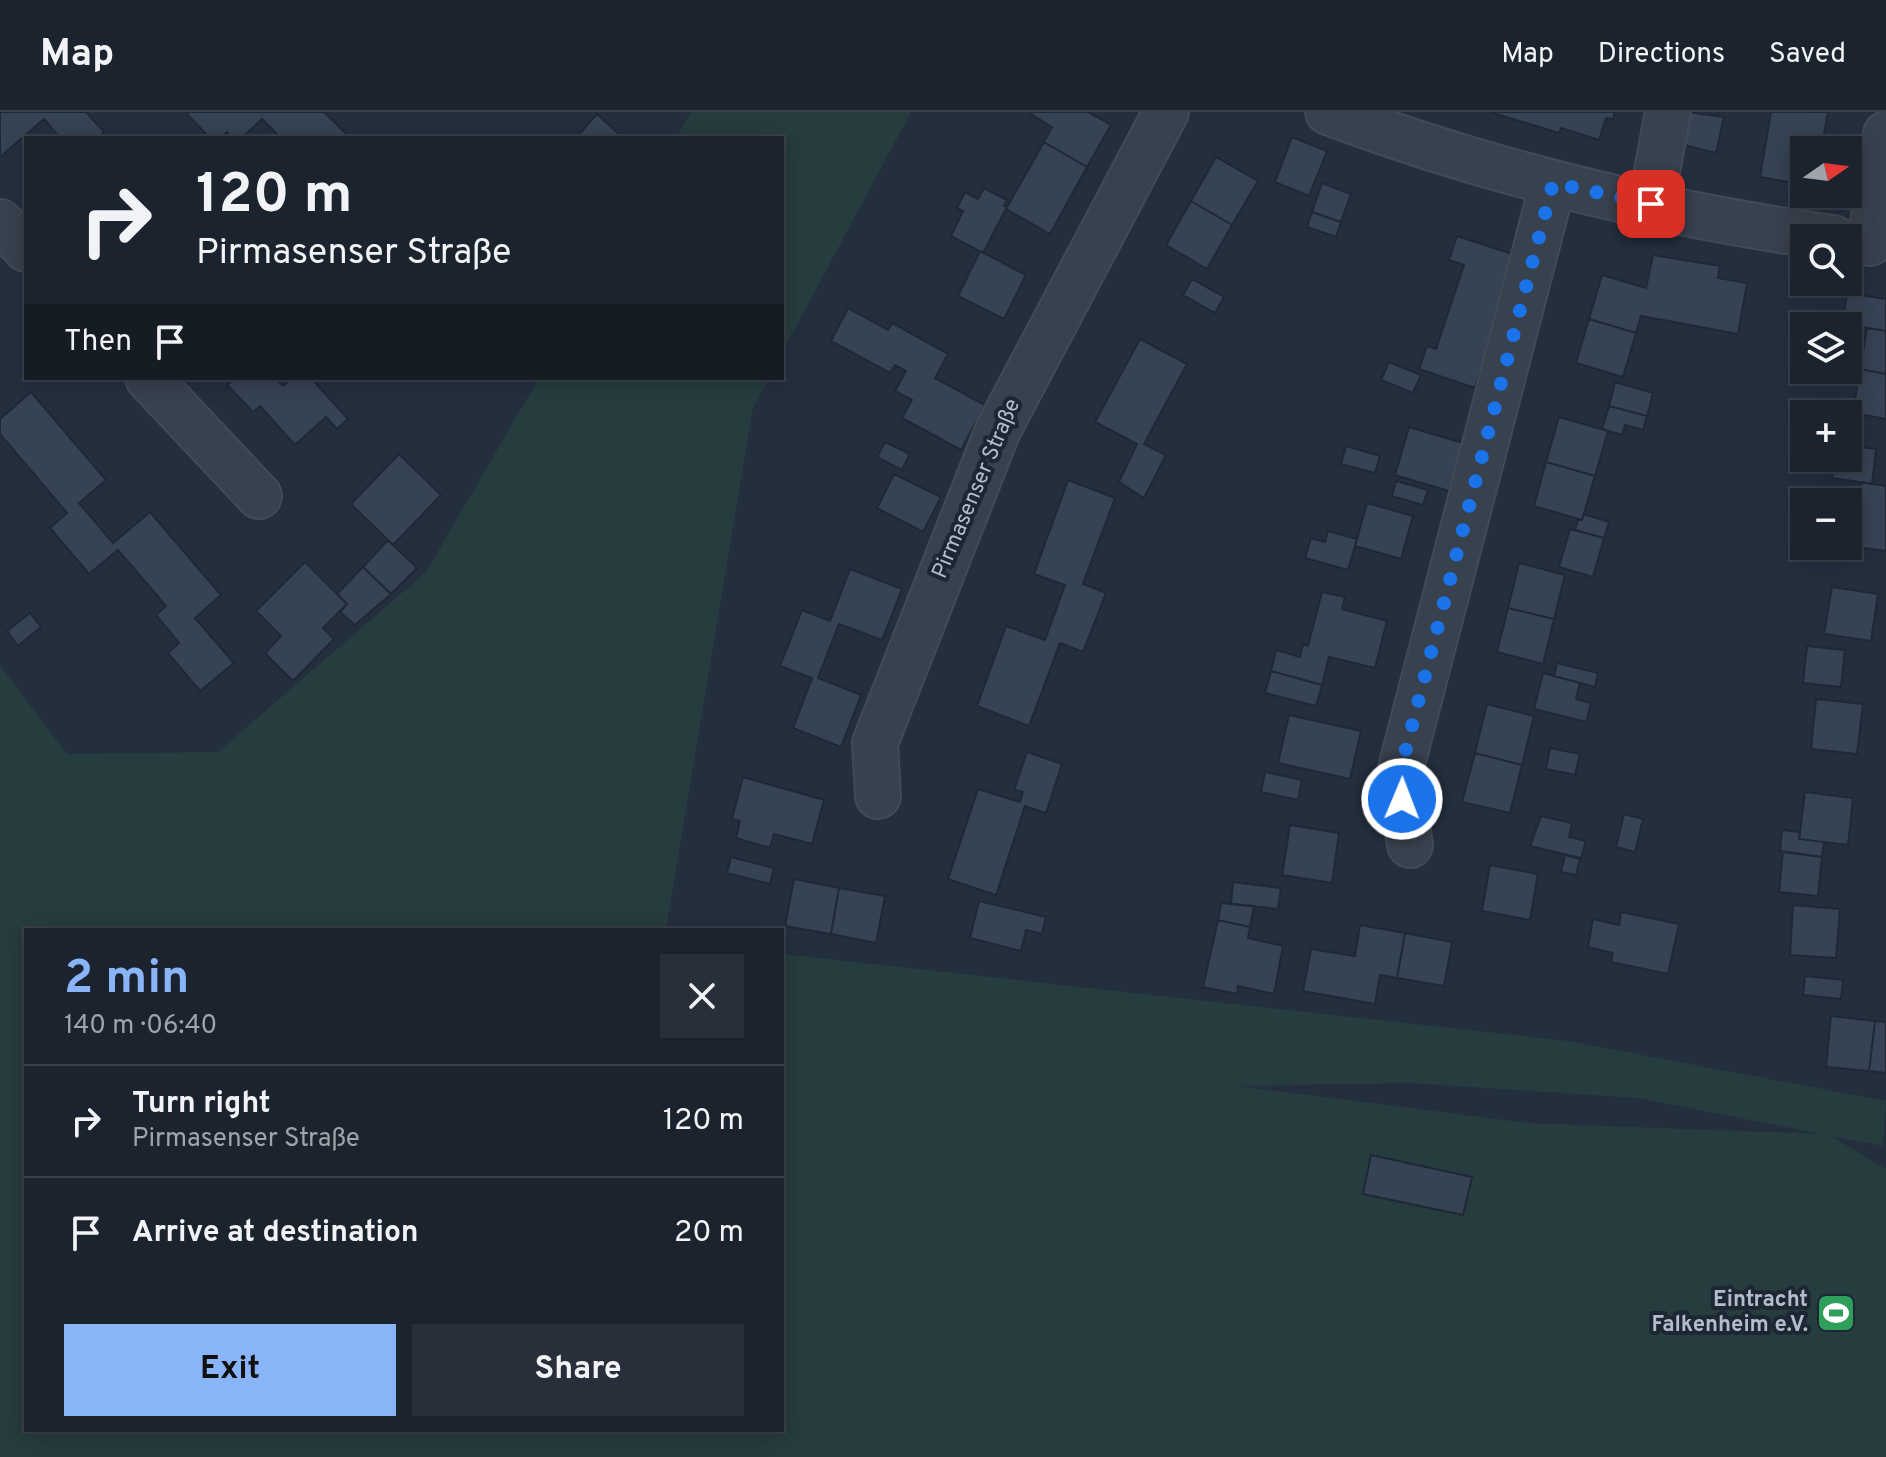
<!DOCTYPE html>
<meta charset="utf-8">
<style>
:root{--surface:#1b232e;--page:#282f3a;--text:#f1f3f6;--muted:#a0a4aa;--line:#39404a;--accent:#8ab4f8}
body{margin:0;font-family:Overpass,sans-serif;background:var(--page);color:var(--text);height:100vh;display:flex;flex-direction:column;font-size:30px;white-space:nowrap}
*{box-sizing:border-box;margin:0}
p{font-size:26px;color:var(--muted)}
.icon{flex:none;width:44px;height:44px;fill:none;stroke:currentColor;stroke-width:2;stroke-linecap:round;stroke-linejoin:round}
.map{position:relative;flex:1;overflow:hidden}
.sheet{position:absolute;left:24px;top:816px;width:760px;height:504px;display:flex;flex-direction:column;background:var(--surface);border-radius:0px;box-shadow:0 4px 20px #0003,0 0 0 2px var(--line)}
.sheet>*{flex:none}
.hud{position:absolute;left:24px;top:24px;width:760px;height:244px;border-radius:0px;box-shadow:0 4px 20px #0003,0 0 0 2px var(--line);background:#1b232e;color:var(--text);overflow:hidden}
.needle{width:52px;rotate:76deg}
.buttons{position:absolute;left:1790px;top:24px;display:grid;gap:16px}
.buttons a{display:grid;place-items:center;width:72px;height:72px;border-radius:0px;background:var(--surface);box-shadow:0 4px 20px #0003,0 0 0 2px var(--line);font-size:40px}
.pin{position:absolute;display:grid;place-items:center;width:68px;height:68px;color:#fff;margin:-34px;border-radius:16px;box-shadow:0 4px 12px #0006}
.me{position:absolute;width:88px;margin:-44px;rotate:1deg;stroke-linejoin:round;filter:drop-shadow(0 0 6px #0008)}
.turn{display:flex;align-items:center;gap:28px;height:168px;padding:0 40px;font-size:36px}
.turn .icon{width:104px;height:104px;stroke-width:2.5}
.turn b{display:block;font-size:56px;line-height:68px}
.then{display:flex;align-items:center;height:76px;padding:0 40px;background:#0003;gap:16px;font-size:30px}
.round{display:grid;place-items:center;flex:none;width:84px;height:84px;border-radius:0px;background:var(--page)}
.head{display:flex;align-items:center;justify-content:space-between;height:136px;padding:0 40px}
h1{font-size:48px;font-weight:700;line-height:60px;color:var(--accent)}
.primary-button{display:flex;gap:16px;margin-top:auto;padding:16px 40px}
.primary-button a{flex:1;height:92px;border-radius:0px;background:var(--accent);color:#111;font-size:32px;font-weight:700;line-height:92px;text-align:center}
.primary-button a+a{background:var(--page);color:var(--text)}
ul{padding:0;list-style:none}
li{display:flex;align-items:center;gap:24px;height:112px;padding:0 40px;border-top:2px solid var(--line)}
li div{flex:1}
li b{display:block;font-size:30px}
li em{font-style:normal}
header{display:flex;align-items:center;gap:48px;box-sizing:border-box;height:112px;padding:0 40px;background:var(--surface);border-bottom:2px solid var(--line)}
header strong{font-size:38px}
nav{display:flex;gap:44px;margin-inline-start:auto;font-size:28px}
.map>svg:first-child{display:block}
</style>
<header>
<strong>Map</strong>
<nav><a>Map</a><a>Directions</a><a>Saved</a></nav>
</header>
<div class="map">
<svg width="1886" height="1345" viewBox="0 0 1886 1345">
<rect width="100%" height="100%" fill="#242f3e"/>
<path fill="#263c3f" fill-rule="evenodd" d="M 691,0 L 911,0 L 782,241 L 782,26 L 676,26 Z
M 539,266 L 769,266 L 753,296 L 666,818 L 26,818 L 26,1318 L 782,1318 L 782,842 L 1568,929 L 1886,989 L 1883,1034 L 1831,1024 L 1886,1057 L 1886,1345 L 0,1345 L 0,553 L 67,642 L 218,640 L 426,460 ZM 1411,971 L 1637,986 L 1822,1022 L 1528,1011 L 1237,974 Z"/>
<path fill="#364354" stroke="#1f2835" stroke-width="2" d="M 0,0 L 86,0 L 104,20 L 98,26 L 60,26 L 44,7 L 0,45 Z
M 185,0 L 324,0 L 350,26 L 281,26 L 262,7 L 242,26 L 233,26 L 227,20 L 221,26 L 210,26 Z
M 1032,0 L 1088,0 L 1111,13 L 1087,55 L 1044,30 L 1052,15 L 1031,2 Z
M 1490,0 L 1615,0 L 1613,7 L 1606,6 L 1599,28 L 1561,16 L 1559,21 Z
M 1687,0 L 1724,5 L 1716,41 L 1680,32 Z
M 1771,0 L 1828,0 L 1823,27 L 1836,29 L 1835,38 L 1804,38 L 1804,73 L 1760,65 Z
M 597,2 L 623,26 L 576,26 Z
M 1292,25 L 1327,39 L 1309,84 L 1275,70 Z
M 1044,30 L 1087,55 L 1050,122 L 1006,97 Z
M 1842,31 L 1868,35 L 1864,58 L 1848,55 L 1848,38 L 1841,38 Z
M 1216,45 L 1258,69 L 1232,113 L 1191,89 Z
M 1322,71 L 1351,82 L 1341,110 L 1312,100 Z
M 984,76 L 1007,88 L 1004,94 L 1007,95 L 983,141 L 951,124 L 963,99 L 957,96 L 965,80 L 978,87 Z
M 1191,89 L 1232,113 L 1207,157 L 1166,133 Z
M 1312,100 L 1341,110 L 1336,125 L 1307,115 Z
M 1457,124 L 1518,144 L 1475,276 L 1419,257 L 1427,234 L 1436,237 L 1464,153 L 1449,148 Z
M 980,139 L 1026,163 L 1004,207 L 958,184 Z
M 1653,143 L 1720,154 L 1718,166 L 1747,171 L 1738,222 L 1641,204 L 1636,221 L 1589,207 L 1602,163 L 1646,176 Z
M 1192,167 L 1224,185 L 1215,201 L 1183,183 Z
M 1847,181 L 1886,187 L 1886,219 L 1842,212 Z
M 848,196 L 888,218 L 892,211 L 948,242 L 935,266 L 985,293 L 961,338 L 902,306 L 912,288 L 895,279 L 906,259 L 895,253 L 890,261 L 831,229 Z
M 1589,207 L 1636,221 L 1623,265 L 1576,251 Z
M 1867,216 L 1886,219 L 1886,262 L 1860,257 Z
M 1140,227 L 1187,252 L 1144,332 L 1166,343 L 1144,386 L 1119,370 L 1137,332 L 1095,310 Z
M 1389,250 L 1421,263 L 1413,281 L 1381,268 Z
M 1860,257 L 1886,262 L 1886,307 L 1853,301 Z
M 235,266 L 275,266 L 283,274 L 292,266 L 311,266 L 348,307 L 337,317 L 326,305 L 295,333 L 260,294 L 253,300 L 227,273 Z
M 1615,270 L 1653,281 L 1647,304 L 1609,294 Z
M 31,280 L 106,368 L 79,391 L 113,431 L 150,400 L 221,483 L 195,506 L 234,551 L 200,579 L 168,541 L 179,531 L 156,503 L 166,494 L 118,438 L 89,462 L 50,416 L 67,401 L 0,322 L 0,307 Z
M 1609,294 L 1647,304 L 1643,318 L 1625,313 L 1622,323 L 1602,317 Z
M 1559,305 L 1608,319 L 1595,364 L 1546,350 Z
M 1409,315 L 1463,331 L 1449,379 L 1395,363 Z
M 885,330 L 910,342 L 902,358 L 877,345 Z
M 1848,333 L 1876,337 L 1872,372 L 1832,366 L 1835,346 L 1848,346 Z
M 1346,334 L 1380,344 L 1375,361 L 1341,352 Z
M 399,342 L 441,383 L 393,433 L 351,392 Z
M 1546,350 L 1595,364 L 1582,408 L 1534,394 Z
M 894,362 L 941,385 L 923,420 L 877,396 Z
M 1068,368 L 1115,386 L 1083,472 L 1106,481 L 1083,540 L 1060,531 L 1029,614 L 977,594 L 1006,514 L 1045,528 L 1065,473 L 1034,462 Z
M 1396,369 L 1428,378 L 1423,393 L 1392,384 Z
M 1861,370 L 1886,374 L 1886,439 L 1848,434 L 1848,390 L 1820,390 L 1821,380 L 1858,385 Z
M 1367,391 L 1413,404 L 1401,447 L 1355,434 Z
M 1584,402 L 1609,410 L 1604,426 L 1575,418 L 1578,407 L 1582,408 Z
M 1570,417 L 1604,426 L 1593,465 L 1559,455 Z
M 1328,419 L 1357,427 L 1348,458 L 1305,446 L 1311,426 L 1325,430 Z
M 388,428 L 417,456 L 391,482 L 363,455 Z
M 305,450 L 347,492 L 323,516 L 334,527 L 293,569 L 265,541 L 281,524 L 256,499 Z
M 1519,451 L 1565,463 L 1554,507 L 1508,496 Z
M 363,455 L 391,482 L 355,513 L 340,500 L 347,492 L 337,482 Z
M 850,457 L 902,477 L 882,528 L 839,512 L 818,566 L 861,583 L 841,635 L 793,616 L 812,566 L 780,554 L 802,498 L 830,509 Z
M 1832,475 L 1878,482 L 1871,529 L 1824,522 Z
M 1322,480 L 1345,485 L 1342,497 L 1387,509 L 1375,556 L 1329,545 L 1322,573 L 1271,559 L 1276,538 L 1300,545 L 1303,532 L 1308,534 Z
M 1508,496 L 1554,507 L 1543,552 L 1497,540 Z
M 30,501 L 41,515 L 18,534 L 7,519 Z
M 1807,534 L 1845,538 L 1841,575 L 1803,571 Z
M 1557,551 L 1598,561 L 1595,575 L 1554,564 Z
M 1271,559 L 1322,573 L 1316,594 L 1265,581 Z
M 1543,561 L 1580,571 L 1576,587 L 1591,591 L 1586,610 L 1534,597 Z
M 1816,587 L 1863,592 L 1857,642 L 1811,637 Z
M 1487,592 L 1534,604 L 1522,653 L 1475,641 Z
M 1289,603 L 1361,619 L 1350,667 L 1278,651 Z
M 1550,636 L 1580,642 L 1575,663 L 1546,657 Z
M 1027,640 L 1062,652 L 1046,701 L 1025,694 L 996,783 L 948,767 L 978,677 L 1020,690 L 1023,680 L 1014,678 Z
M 1475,641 L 1522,653 L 1510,701 L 1462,690 Z
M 1265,660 L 1302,668 L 1298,688 L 1261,680 Z
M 743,665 L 824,688 L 812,732 L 774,722 L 770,736 L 736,726 L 740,709 L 732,707 Z
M 1805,680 L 1853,686 L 1848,733 L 1799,727 Z
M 1624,702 L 1643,707 L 1635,740 L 1616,735 Z
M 1541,704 L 1572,711 L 1569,725 L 1586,729 L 1581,746 L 1530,734 Z
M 1290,713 L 1339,721 L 1332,771 L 1282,763 Z
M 1782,718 L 1800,720 L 1799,727 L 1824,730 L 1822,745 L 1780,739 Z
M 1783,740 L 1822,745 L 1818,784 L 1779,780 Z
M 1565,743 L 1580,747 L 1576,763 L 1561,760 Z
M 731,745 L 774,756 L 770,772 L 727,761 Z
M 1490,753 L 1538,762 L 1530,808 L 1482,799 Z
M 794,767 L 839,776 L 831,822 L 785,814 Z
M 1233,770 L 1281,776 L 1278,797 L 1231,792 Z
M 839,776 L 885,784 L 876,831 L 831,822 Z
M 979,789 L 1046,805 L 1042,822 L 1026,818 L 1021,839 L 970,826 Z
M 1221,791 L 1254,794 L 1250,815 L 1218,808 Z
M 1793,793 L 1840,797 L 1836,846 L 1790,843 Z
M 1621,800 L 1679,812 L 1668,862 L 1611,850 L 1613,841 L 1588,835 L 1593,807 L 1619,813 Z
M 1218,808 L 1250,815 L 1248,826 L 1283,834 L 1274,882 L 1238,874 L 1237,882 L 1203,875 Z
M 1360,813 L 1405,821 L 1397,866 L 1380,863 L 1375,892 L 1303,879 L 1311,837 L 1355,844 Z
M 1405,821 L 1452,830 L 1444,874 L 1397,866 Z
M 1805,864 L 1843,868 L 1841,887 L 1803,883 Z
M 1831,904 L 1875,909 L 1869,959 L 1826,955 Z
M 1875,909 L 1886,910 L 1886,961 L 1869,959 Z
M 1371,1043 L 1472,1065 L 1463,1103 L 1363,1082 Z"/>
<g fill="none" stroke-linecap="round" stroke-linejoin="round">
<g stroke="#414a57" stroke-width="48">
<path id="minor" d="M 1328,0 C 1490,61 1662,102 1833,126
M 1651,92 L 1668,0
M 0,110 L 26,137
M 1870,131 L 1886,22
M 148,266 L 259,384
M 878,684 L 875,631 L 998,318 L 1166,0
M 1410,733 L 1399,664 L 1553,71"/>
</g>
<use href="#minor" stroke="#38414e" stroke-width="44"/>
</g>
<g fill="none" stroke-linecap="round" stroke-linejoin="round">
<path stroke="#1a73e8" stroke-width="14" stroke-dasharray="0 25.2" d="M 1402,687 L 1399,664 L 1553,71 L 1651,92"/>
</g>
<defs>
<g id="stadium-square" transform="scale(2)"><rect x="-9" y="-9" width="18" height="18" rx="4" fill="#2e9e5b" stroke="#1d2633"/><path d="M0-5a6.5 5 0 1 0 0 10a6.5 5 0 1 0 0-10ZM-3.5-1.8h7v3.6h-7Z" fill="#fff"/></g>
</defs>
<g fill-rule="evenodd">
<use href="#stadium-square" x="1836" y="1201"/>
</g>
<g text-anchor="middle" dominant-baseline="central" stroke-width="8" stroke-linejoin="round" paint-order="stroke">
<g font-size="22" fill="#b4bcc9" stroke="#1d2633">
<text transform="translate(977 377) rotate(-67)">Pirmasenser Straße</text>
</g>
<g font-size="22" font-weight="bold" fill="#b4bcc9" stroke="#1d2633" text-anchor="end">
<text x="1808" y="1188">Eintracht<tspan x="1808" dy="25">Falkenheim e.V.</tspan></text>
</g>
</g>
</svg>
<div class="buttons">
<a><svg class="needle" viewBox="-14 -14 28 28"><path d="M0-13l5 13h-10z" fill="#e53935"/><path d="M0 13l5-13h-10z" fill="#a0a4aa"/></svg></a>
<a><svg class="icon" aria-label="search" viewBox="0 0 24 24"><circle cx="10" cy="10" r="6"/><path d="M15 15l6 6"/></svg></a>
<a><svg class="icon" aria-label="layers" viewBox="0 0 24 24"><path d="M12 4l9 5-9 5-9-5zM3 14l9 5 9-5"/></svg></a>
<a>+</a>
<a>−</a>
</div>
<div class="pin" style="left:1651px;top:92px;background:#d93025"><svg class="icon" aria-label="arrive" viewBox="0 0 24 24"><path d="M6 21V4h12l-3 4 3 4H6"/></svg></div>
<svg class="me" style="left:1402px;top:687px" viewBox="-20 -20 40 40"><circle r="17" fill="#1a73e8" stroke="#fff" stroke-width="3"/><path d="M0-11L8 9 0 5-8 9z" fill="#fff"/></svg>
<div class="hud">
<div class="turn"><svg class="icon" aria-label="right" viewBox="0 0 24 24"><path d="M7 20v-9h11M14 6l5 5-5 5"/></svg><div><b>120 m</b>Pirmasenser Straße</div></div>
<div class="then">Then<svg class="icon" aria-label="arrive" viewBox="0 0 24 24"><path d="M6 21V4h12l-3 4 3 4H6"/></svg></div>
</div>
<section class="sheet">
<div class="head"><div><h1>2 min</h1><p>140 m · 06:40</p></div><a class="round"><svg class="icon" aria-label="close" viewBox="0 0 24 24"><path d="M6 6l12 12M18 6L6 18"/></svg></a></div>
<ul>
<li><svg class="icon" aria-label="right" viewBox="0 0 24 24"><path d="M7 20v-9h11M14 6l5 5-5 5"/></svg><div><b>Turn right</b><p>Pirmasenser Straße</p></div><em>120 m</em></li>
<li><svg class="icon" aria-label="arrive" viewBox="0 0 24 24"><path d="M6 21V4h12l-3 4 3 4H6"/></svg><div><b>Arrive at destination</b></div><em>20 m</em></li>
</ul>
<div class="primary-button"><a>Exit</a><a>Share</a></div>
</section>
</div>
